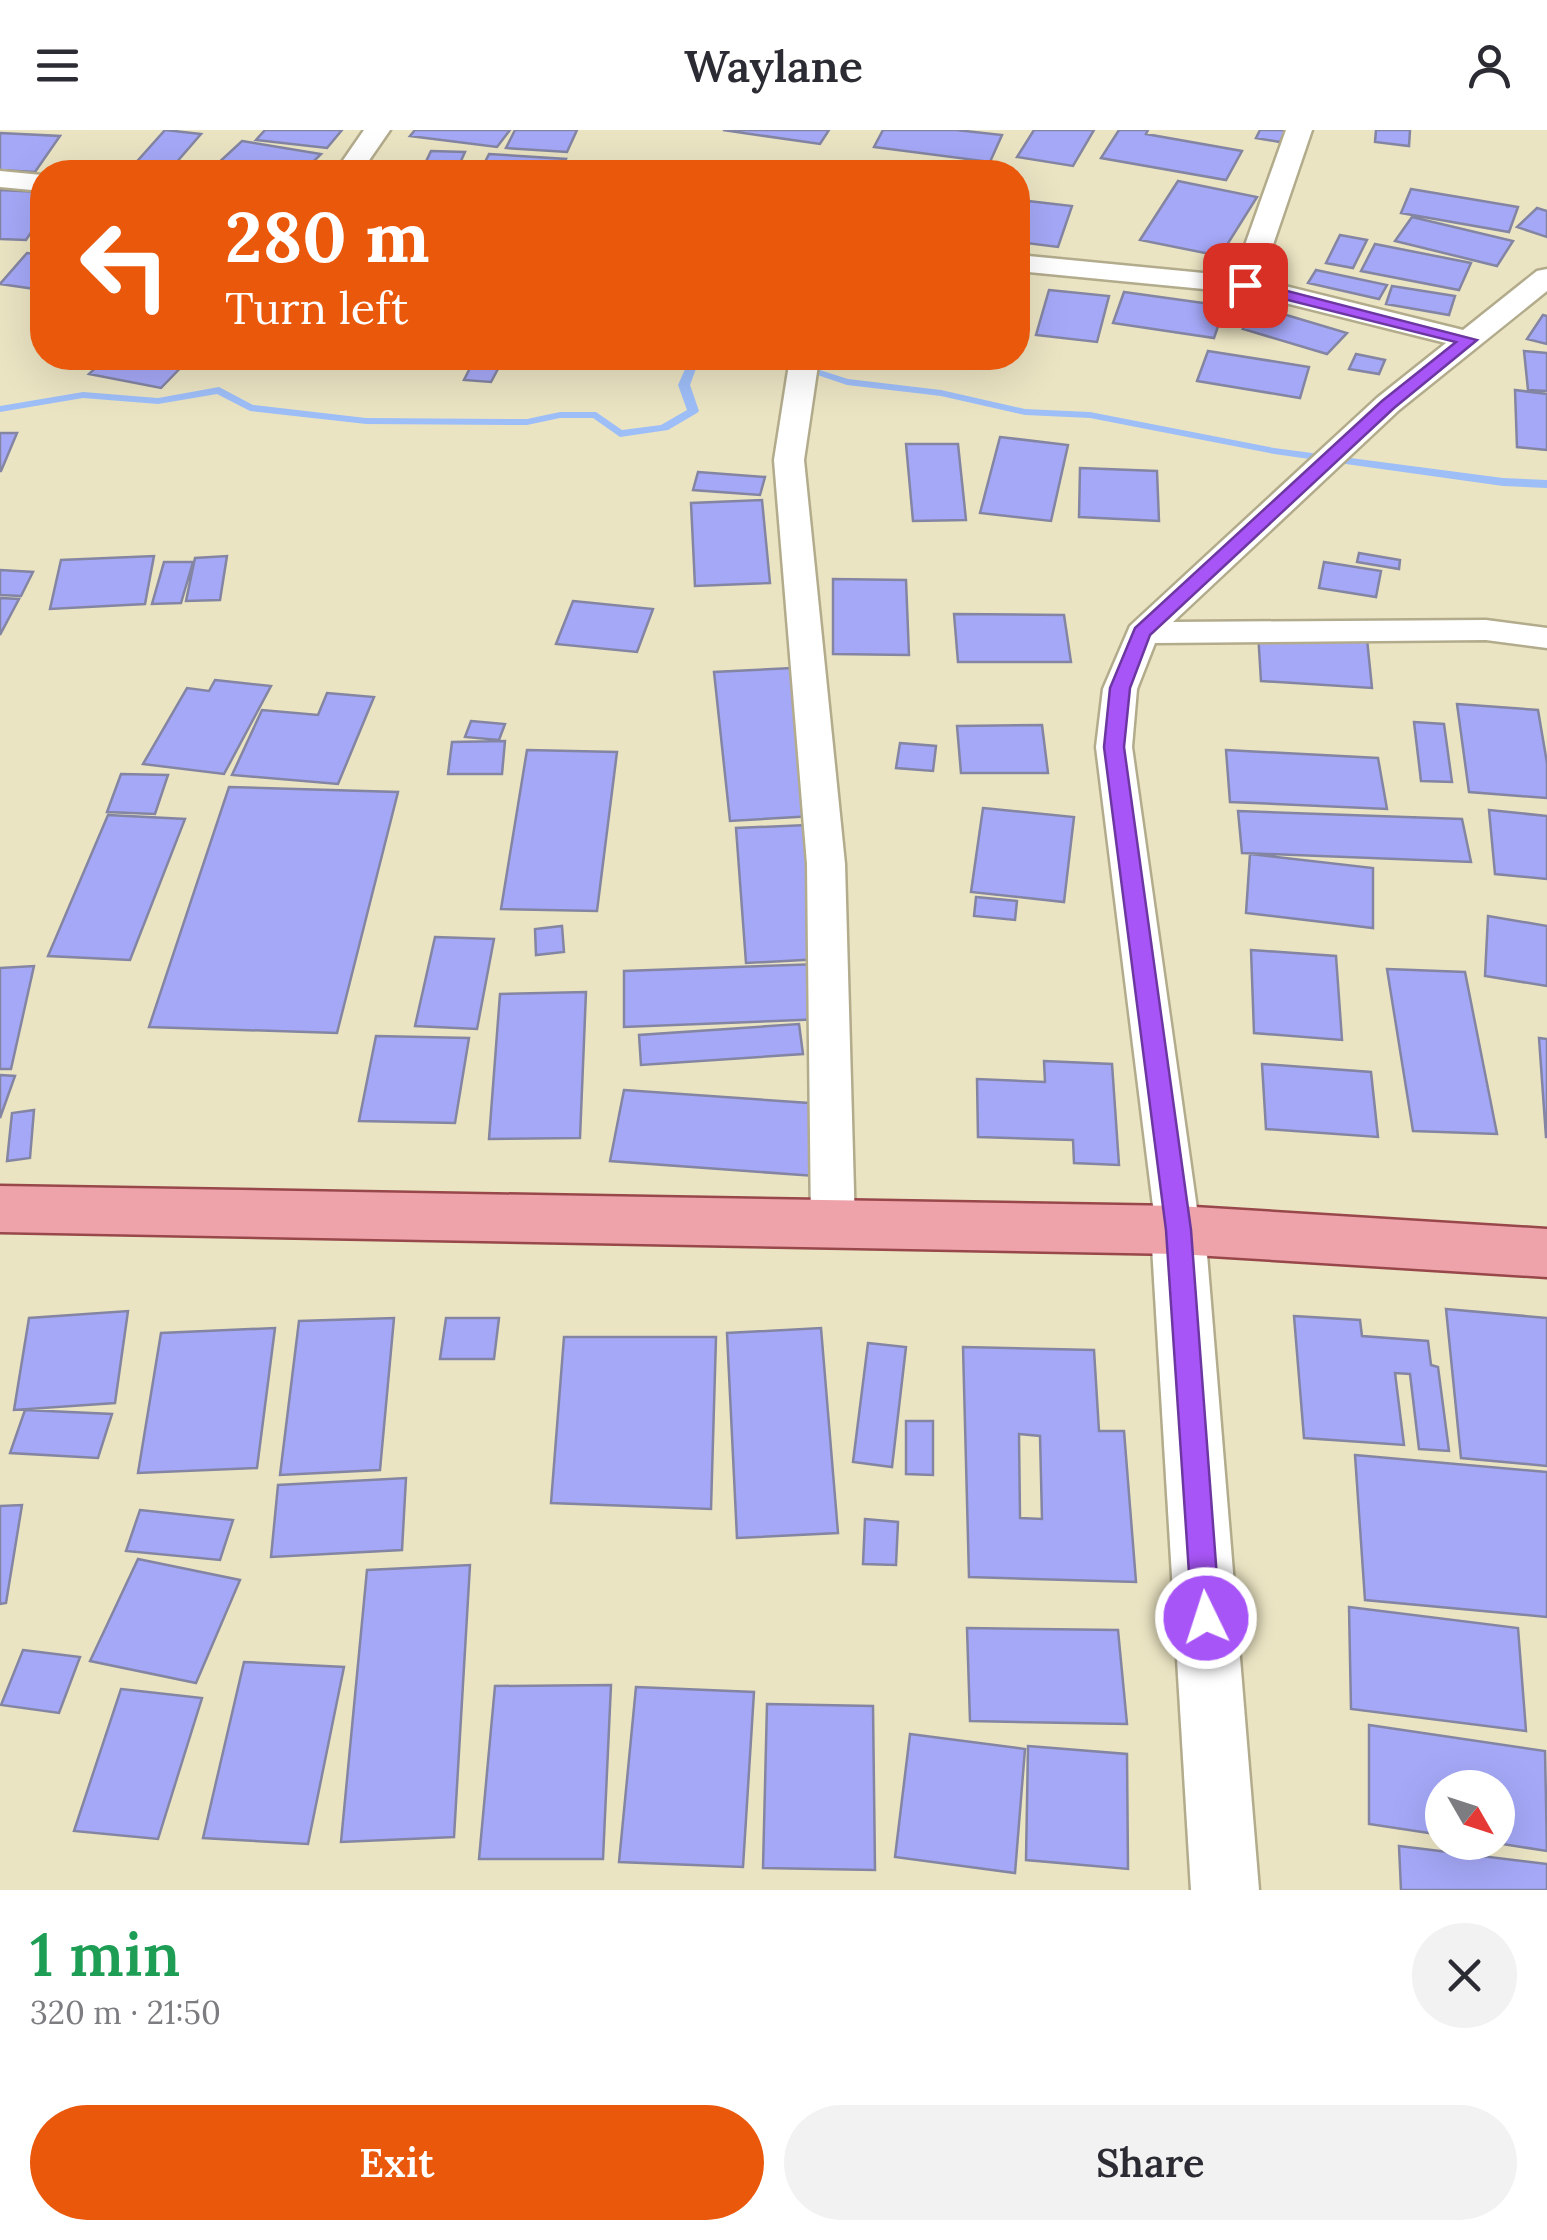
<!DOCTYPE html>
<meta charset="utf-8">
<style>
:root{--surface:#fff;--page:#f2f2f3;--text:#2b2b33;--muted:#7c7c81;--accent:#ea580c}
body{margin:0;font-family:Lora,serif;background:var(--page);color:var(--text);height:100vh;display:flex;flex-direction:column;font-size:38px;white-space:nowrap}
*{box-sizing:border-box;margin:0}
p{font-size:32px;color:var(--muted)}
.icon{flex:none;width:55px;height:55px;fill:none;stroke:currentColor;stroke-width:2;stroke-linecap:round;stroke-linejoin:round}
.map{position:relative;height:1760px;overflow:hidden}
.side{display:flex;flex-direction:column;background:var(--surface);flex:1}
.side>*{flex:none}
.top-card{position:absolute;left:30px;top:30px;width:1000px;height:210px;border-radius:40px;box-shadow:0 10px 40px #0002;background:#ea580c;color:#fff;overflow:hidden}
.needle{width:65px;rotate:129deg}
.controls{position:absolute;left:1425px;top:1640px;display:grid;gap:20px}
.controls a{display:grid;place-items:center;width:90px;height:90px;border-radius:50%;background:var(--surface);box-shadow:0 10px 40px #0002;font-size:50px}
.pin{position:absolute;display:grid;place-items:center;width:85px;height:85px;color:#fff;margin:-42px;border-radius:20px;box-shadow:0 5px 15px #0006}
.me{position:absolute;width:110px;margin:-55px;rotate:356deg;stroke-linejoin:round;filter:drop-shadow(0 0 8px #0008)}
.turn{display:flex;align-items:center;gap:35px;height:210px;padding:0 30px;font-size:45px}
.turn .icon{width:130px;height:130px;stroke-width:2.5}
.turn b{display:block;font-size:70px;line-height:85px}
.round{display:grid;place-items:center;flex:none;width:105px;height:105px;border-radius:52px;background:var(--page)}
.headline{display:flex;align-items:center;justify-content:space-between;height:170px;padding:0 30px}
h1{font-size:60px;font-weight:600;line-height:75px;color:#1e9e55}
.button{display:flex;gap:20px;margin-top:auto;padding:20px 30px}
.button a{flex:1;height:115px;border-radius:60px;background:var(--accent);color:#fff;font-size:40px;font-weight:600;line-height:115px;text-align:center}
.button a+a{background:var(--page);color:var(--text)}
header{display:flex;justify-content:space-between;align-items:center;height:130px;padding:0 30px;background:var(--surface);font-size:45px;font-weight:600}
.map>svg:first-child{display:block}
</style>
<header><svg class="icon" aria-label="menu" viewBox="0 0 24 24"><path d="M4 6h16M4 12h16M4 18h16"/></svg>Waylane<svg class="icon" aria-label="person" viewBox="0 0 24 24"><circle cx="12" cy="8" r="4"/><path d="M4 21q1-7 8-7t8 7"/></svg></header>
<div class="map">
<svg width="1547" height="1760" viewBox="0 0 1547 1760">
<rect width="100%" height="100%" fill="#ebe4c3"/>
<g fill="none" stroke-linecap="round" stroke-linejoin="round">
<path fill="#9ebef8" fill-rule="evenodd" d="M 690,228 L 700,228 L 690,255 L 699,281 L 697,283 L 668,300 L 620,307 L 593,288 L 560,288 L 527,295 L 366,294 L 250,281 L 217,264 L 158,274 L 83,268 L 0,282 L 0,276 L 83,262 L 158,268 L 219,257 L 253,275 L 366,288 L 527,289 L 560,282 L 596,282 L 622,300 L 661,295 L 687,280 L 678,255 Z
M 767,228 L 782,228 L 848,249 L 941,260 L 1025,279 L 1090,282 L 1274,318 L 1503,348 L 1547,350 L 1547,358 L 1503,356 L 1274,324 L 1090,288 L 1025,285 L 941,266 L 847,255 Z"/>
</g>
<path fill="#a5a8f7" stroke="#8385a2" stroke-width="2.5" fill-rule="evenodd" d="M 165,0 L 201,4 L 169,41 L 132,37 Z
M 265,0 L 342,0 L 327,18 L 256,10 Z
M 415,0 L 510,0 L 497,17 L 410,6 Z
M 515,0 L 577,0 L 567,22 L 506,18 Z
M 723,0 L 829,0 L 820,14 Z
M 883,0 L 956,0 L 1002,5 L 990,32 L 874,17 Z
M 1034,0 L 1094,0 L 1073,36 L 1017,27 Z
M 1119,0 L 1148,0 L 1146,4 L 1242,21 L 1226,50 L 1101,28 Z
M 1260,0 L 1286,0 L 1280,12 L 1256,8 Z
M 1376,0 L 1410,0 L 1409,16 L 1375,12 Z
M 0,3 L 60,6 L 35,42 L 0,40 Z
M 242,11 L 321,24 L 303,42 L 214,37 Z
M 431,21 L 465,22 L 456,42 L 421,42 Z
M 489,24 L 566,29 L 560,42 L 480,42 Z
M 1178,51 L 1257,67 L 1220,126 L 1140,110 Z
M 1411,59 L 1518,77 L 1509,102 L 1401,83 Z
M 0,60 L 42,62 L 42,86 L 26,110 L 0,109 Z
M 1028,71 L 1072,76 L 1058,117 L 1018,112 Z
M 1537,78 L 1547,81 L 1547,107 L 1517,97 Z
M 1412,87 L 1513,111 L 1497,136 L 1395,111 Z
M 1340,105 L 1367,110 L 1353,138 L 1326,133 Z
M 1375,114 L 1471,133 L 1459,160 L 1361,141 Z
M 27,123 L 42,125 L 42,160 L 0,154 Z
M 1316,140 L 1387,155 L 1379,169 L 1308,153 Z
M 1392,156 L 1455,166 L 1449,185 L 1386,174 Z
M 1049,160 L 1109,166 L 1097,212 L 1036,205 Z
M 1124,162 L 1225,176 L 1214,208 L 1113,193 Z
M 1263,178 L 1347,203 L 1327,224 L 1243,199 Z
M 1543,185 L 1547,186 L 1547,214 L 1527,209 Z
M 1208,221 L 1309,237 L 1300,268 L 1197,251 Z
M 1524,221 L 1547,223 L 1547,261 L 1528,260 Z
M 1356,224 L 1385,230 L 1379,244 L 1349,239 Z
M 106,228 L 190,228 L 161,258 L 89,244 Z
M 461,228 L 523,228 L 516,237 Z
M 472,234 L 499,237 L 491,252 L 464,250 Z
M 1515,260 L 1547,264 L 1547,320 L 1517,317 Z
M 0,303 L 17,303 L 1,341 L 0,341 Z
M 1000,307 L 1068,315 L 1051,391 L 980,383 Z
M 906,314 L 958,314 L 966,390 L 913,391 Z
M 1080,338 L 1157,341 L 1159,391 L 1079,387 Z
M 698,342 L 765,347 L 760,365 L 693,360 Z
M 762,370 L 770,453 L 695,456 L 691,373 Z
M 1359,423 L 1400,430 L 1399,439 L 1357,432 Z
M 154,426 L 145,474 L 50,479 L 61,430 Z
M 227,426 L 220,470 L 186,471 L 195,428 Z
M 164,432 L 193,432 L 181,473 L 152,474 Z
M 1324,432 L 1381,441 L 1376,467 L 1319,458 Z
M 0,440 L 33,442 L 21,466 L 0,465 Z
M 833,449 L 906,450 L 909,525 L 833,524 Z
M 0,468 L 19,469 L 0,505 Z
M 573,471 L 653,479 L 637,522 L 556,514 Z
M 954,484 L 1064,485 L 1071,532 L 958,532 Z
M 1258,502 L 1367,509 L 1372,558 L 1261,551 Z
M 792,538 L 813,686 L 730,691 L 714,542 Z
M 215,550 L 271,556 L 224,644 L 143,634 L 187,558 L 209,561 Z
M 327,563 L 374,567 L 338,654 L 232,645 L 262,580 L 318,585 Z
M 1457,574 L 1538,580 L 1547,633 L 1547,668 L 1469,662 Z
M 471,591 L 505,594 L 499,610 L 465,607 Z
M 1414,592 L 1444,594 L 1452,652 L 1421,651 Z
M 1042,595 L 1048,643 L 961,643 L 957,596 Z
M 505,611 L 502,644 L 448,644 L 452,612 Z
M 900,613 L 936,616 L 933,641 L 896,638 Z
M 527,620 L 617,622 L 597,781 L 501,779 Z
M 1226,620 L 1378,628 L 1387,679 L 1230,672 Z
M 121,644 L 168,645 L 155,684 L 107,682 Z
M 229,657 L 398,662 L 337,903 L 149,897 Z
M 983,678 L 1074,687 L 1064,772 L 971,762 Z
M 1489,680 L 1547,686 L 1547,749 L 1495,744 Z
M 1238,681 L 1462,689 L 1471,732 L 1242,723 Z
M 108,685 L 185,689 L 130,830 L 48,826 Z
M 807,695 L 821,829 L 746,833 L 736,698 Z
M 1250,724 L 1373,738 L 1373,798 L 1246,783 Z
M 976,767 L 1017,771 L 1015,790 L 974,786 Z
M 1488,786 L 1547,796 L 1547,856 L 1485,846 Z
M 562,796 L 564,822 L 536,825 L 535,799 Z
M 435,807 L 494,809 L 477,899 L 415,896 Z
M 1251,820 L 1336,826 L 1342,910 L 1254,903 Z
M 820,834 L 824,889 L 624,897 L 624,841 Z
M 34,836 L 11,939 L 0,939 L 0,838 Z
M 1387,839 L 1465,842 L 1497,1004 L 1413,1001 Z
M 586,862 L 580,1008 L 489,1009 L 500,864 Z
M 799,894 L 803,924 L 641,935 L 639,905 Z
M 376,906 L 469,908 L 455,993 L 359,991 Z
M 1539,908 L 1547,909 L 1547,1007 L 1546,1007 Z
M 1044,931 L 1112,934 L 1119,1035 L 1074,1033 L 1073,1010 L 978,1007 L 977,949 L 1045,952 Z
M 1262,934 L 1371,942 L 1378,1007 L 1266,999 Z
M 0,945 L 15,946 L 0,988 Z
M 624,960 L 823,974 L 815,1046 L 610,1031 Z
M 34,980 L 30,1028 L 7,1031 L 12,983 Z
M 1446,1179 L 1547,1188 L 1547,1336 L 1461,1328 Z
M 128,1181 L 115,1273 L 14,1280 L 29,1188 Z
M 1294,1186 L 1360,1190 L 1362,1206 L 1428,1211 L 1431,1235 L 1438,1237 L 1449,1321 L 1419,1319 L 1410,1244 L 1395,1243 L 1404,1315 L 1304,1308 Z
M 394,1188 L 380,1340 L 280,1345 L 299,1191 Z
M 446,1188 L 499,1188 L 494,1229 L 440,1229 Z
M 275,1198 L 257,1338 L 138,1343 L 161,1203 Z
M 821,1198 L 838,1403 L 737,1408 L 727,1203 Z
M 564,1207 L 716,1207 L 711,1379 L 551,1373 Z
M 868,1213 L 906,1217 L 892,1337 L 853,1332 Z
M 963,1217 L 1094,1220 L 1099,1301 L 1124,1301 L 1136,1452 L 969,1447 ZM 1019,1304 L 1040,1306 L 1042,1389 L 1020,1388 Z
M 25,1280 L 112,1284 L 98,1328 L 10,1323 Z
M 906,1291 L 933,1291 L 933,1345 L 906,1344 Z
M 1355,1325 L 1547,1342 L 1547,1487 L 1365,1470 Z
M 406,1348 L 402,1420 L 271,1427 L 278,1355 Z
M 22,1375 L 6,1473 L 0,1474 L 0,1376 Z
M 140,1380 L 233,1390 L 220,1430 L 126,1421 Z
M 865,1389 L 898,1392 L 896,1435 L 863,1434 Z
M 138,1429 L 240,1450 L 196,1553 L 90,1531 Z
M 470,1435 L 454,1707 L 341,1712 L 367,1440 Z
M 1349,1477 L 1518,1498 L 1526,1601 L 1351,1579 Z
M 967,1498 L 1118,1500 L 1127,1594 L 970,1591 Z
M 23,1520 L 80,1527 L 59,1583 L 1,1575 Z
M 244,1532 L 344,1537 L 308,1714 L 203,1708 Z
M 611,1555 L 603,1729 L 479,1729 L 495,1556 Z
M 636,1557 L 754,1562 L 743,1737 L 619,1732 Z
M 121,1559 L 202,1568 L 158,1709 L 74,1701 Z
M 767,1574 L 873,1576 L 875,1740 L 763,1738 Z
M 1369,1595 L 1545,1621 L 1547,1721 L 1490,1712 L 1498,1712 L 1498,1658 L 1442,1658 L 1442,1705 L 1369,1694 Z
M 910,1604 L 1025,1619 L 1015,1743 L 895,1727 Z
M 1028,1616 L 1127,1624 L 1128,1739 L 1026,1730 Z
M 1399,1716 L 1547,1734 L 1547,1760 L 1401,1760 Z"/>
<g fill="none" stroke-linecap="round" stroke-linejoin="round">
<g stroke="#b2ab8c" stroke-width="5">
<path id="minor" d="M 364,0 L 390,0 L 361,42 L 335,42 Z
M 1286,0 L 1312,0 L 1261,150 L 1463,200 L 1537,141 L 1547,139 L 1547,161 L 1399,280 L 1173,492 L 1486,490 L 1547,498 L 1547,518 L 1486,510 L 1155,513 L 1137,559 L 1132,617 L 1200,1100 L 1193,1112 L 1178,1117 L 1163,1112 L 1156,1100 L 1096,617 L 1103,559 L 1130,496 L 1377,268 L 1446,213 L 1245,163 L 1018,141 L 1018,125 L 1234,146 Z
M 0,41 L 42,45 L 42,61 L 0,57 Z
M 790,228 L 819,228 L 804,330 L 845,734 L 855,1097 L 848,1109 L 833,1114 L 818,1109 L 811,1097 L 807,734 L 774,330 Z"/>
</g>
<g stroke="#b2ab8c" stroke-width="5">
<path id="tertiary" d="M 1178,1079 L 1197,1085 L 1205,1100 L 1259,1760 L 1191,1760 L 1151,1100 L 1159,1085 Z"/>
</g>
<g stroke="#98474a" stroke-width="5">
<path id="primary" d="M 0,1056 L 1178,1076 L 1547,1099 L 1547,1147 L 1178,1124 L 0,1102 Z"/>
</g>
<use href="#minor" fill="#fff" fill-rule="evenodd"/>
<use href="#tertiary" fill="#fff" fill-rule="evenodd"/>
<use href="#primary" fill="#eda3a9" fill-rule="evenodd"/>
</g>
<path fill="#a855f7" stroke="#6d37a1" stroke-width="2.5" d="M 1245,150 L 1477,210 L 1394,278 L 1150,505 L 1130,558 L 1124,617 L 1191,1100 L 1220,1488 L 1216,1497 L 1206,1501 L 1196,1497 L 1192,1488 L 1166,1100 L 1104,617 L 1110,558 L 1135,498 L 1382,271 L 1456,212 L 1240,158 L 1240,151 Z"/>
</svg>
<div class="controls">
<a><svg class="needle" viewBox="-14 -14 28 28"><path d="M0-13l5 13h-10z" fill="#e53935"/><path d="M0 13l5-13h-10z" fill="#7c7c81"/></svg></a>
</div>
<div class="pin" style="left:1245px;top:155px;background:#d93025"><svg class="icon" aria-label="arrive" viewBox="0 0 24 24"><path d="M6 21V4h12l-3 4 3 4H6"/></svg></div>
<svg class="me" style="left:1206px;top:1488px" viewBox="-20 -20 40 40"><circle r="17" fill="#a855f7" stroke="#fff" stroke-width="3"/><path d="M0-11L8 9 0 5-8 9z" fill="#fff"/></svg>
<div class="top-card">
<div class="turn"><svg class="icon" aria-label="left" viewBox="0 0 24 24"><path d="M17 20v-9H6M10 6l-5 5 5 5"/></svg><div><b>280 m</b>Turn left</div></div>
</div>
</div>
<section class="side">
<div class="headline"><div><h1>1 min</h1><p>320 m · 21:50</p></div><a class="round"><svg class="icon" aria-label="close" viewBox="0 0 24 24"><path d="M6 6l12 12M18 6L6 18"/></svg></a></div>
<div class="button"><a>Exit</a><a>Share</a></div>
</section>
